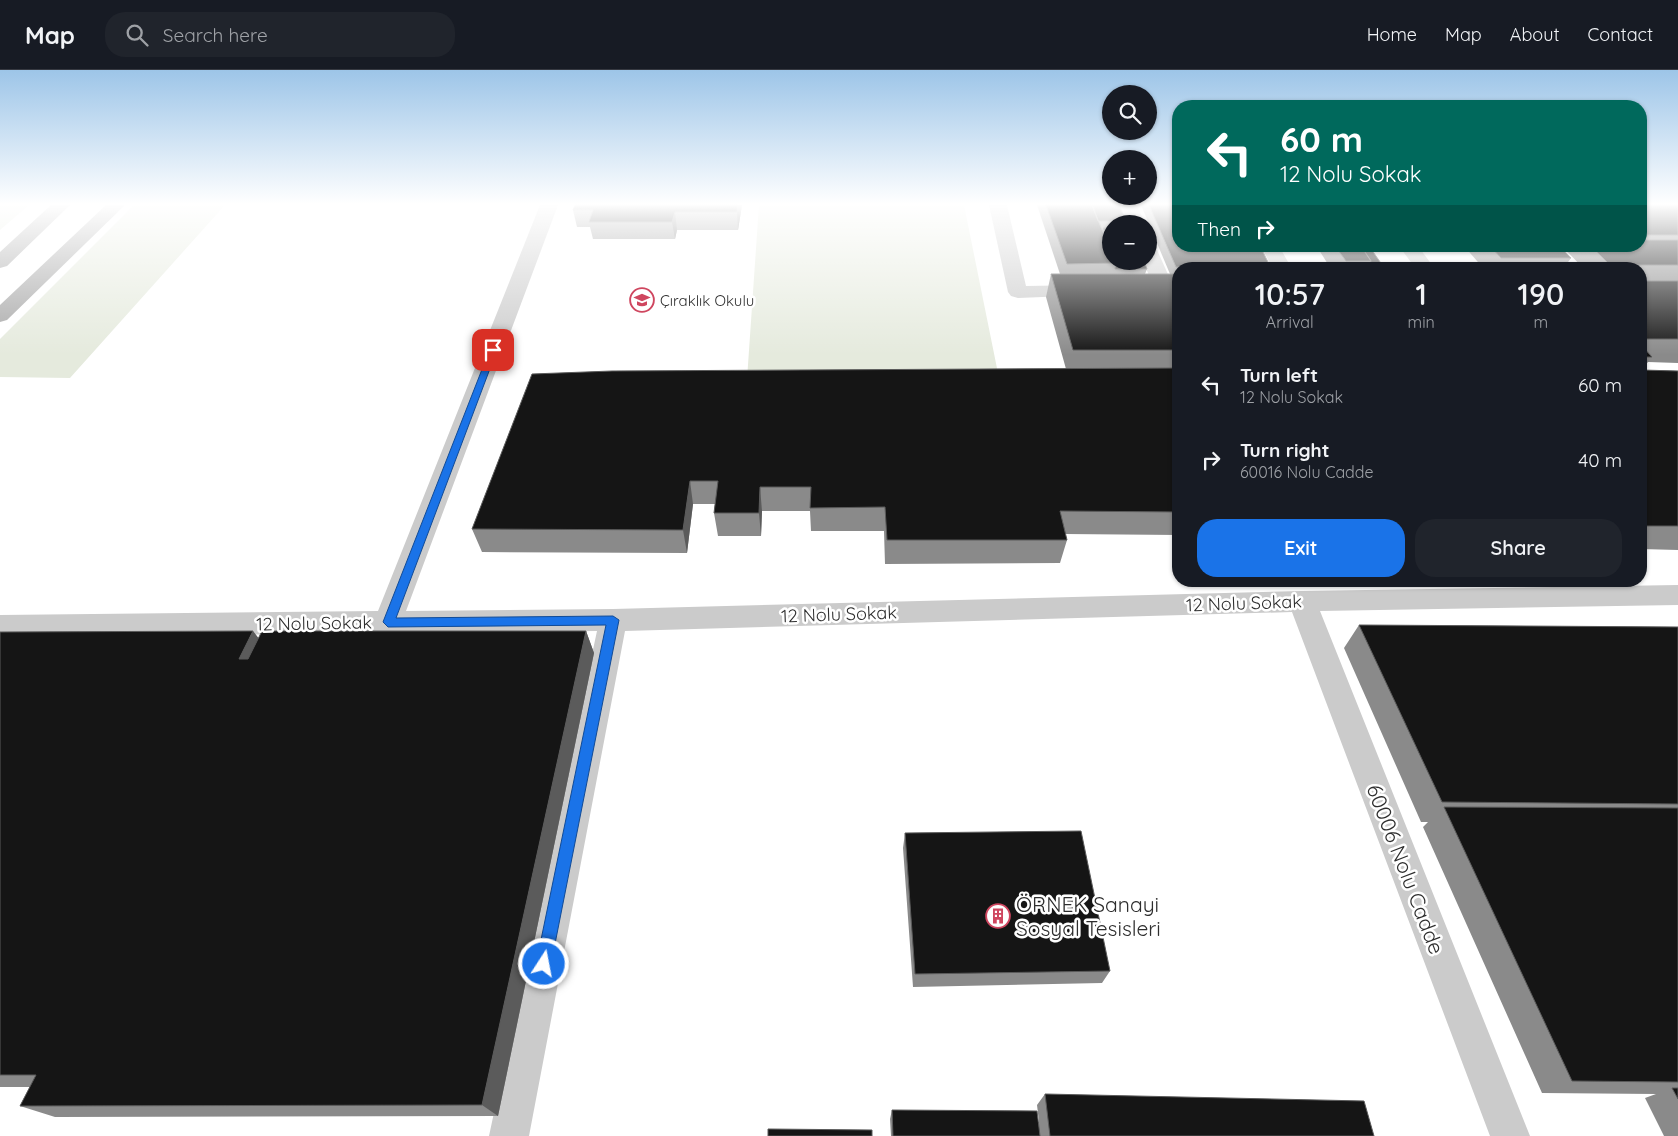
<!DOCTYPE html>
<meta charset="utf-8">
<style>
:root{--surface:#171b24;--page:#20242c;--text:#f1f3f6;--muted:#9ea1a6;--line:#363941;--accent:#1a73e8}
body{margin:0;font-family:Quicksand,sans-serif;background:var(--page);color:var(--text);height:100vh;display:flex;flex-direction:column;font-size:19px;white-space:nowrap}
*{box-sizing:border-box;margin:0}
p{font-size:16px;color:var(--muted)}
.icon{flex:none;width:28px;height:28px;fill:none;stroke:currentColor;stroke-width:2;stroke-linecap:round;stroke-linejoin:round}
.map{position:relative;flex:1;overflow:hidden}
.details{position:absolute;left:1172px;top:192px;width:475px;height:325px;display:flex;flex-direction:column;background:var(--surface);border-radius:20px;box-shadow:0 1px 4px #0004}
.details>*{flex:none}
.banner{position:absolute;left:1172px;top:30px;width:475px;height:152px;border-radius:20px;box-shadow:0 1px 4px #0004;background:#00695c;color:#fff;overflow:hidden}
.tools{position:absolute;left:1102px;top:15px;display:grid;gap:10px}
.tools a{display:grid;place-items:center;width:55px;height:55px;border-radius:50%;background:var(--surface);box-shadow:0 1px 4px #0004;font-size:25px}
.pin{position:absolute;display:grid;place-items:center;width:42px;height:42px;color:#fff;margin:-21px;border-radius:10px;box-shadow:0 2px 8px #0006}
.me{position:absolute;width:55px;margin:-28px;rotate:11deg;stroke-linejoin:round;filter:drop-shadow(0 0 4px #0008)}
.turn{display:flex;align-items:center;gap:18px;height:105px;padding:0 25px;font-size:22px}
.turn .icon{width:65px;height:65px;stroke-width:2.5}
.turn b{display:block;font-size:35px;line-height:42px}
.then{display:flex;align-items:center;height:48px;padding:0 25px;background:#0003;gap:10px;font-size:19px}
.eta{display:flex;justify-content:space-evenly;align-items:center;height:85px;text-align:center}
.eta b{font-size:30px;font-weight:600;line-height:35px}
.cta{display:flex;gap:10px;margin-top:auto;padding:10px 25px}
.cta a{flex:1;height:58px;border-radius:20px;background:var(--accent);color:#fff;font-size:20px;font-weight:600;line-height:58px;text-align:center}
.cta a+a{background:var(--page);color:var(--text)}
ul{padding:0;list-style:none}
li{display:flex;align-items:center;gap:15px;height:75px;padding:0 25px}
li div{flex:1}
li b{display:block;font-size:19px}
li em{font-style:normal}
header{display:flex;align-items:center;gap:30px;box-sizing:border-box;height:70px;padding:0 25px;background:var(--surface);border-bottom:1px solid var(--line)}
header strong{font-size:24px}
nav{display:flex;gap:28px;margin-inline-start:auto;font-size:18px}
.search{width:350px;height:45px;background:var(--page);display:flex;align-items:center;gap:12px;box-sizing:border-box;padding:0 18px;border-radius:20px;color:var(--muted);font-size:19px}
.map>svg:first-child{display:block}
</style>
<header>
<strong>Map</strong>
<div class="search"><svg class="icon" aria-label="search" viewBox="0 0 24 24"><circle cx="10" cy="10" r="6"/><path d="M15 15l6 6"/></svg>Search here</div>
<nav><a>Home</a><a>Map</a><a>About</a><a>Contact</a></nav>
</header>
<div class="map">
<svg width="1678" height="1066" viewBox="0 0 1678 1066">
<rect width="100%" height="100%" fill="#fff"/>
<path fill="#e5eadd" d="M 0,135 L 29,135 L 0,160 Z
M 134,135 L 225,135 L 70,308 L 0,307 L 0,269 Z
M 759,135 L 964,135 L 1002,323 L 746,324 Z"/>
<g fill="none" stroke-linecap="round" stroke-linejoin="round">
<path fill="#cbcbcb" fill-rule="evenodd" d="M 540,135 L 558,135 L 406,541 L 613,539 L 1302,521 L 1678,515 L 1678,535 L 1320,541 L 1530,1066 L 1490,1066 L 1292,542 L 625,561 L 529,1066 L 489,1066 L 597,561 L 0,567 L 0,545 L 378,541 Z
M 989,135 L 1007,135 L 1026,216 L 1085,215 L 1092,217 L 1095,221 L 1092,225 L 1018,228 L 1011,226 L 1008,222 Z
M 1119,135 L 1137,135 L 1145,154 L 1127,154 Z
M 1149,176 L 1156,178 L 1158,182 L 1175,220 L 1172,224 L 1158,224 L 1155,220 L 1143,191 L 1149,191 Z
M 1261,176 L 1279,176 L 1292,199 L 1273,199 Z
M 1399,176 L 1418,176 L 1435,199 L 1416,199 Z"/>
<path fill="#a6a6a6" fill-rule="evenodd" d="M 51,135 L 70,135 L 7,196 L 0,198 L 0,182 Z
M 106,135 L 125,135 L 7,250 L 0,252 L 0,235 Z"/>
</g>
<path fill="#8a8a8a" d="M 575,135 L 742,135 L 738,160 L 677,160 L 675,169 L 593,169 L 590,157 L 577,157 L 573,140 Z
M 1037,135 L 1119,135 L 1126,151 L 1125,154 L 1111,154 L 1111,191 L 1147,199 L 1145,204 L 1170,204 L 1141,135 L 1179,135 L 1271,198 L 1271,199 L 1179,199 L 1179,465 L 1065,464 L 1067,470 L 1060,493 L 885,494 L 884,461 L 811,461 L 810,441 L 762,441 L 761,466 L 718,466 L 714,443 L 715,434 L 693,434 L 687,483 L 482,482 L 472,459 L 1066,299 L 1046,227 L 1051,204 L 1060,204 Z
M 1641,135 L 1678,135 L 1678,293 L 1648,292 L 1641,300 L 1678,301 L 1678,480 L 1641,479 L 1641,199 L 1584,199 L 1562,176 L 1641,176 Z
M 1293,176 L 1404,176 L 1402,181 L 1372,181 L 1385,199 L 1331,199 L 1319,180 L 1296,180 Z
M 1464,176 L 1559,176 L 1571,188 L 1563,199 L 1484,199 Z
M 1359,555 L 1678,557 L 1678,1066 L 1664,1066 L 1645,1028 L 1656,1024 L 1542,1023 L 1423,757 L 1428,752 L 1421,752 L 1344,578 Z
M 586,561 L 594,583 L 498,1046 L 55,1047 L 20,1036 L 30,1017 L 0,1017 L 0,562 L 258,568 Z
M 905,763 L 1110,901 L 1102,913 L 913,917 L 903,778 Z
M 1045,1024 L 1374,1066 L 891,1066 L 890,1049 L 892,1040 L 1039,1052 L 1037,1035 Z"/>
<path fill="#5b5b5b" d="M 738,135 L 742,135 L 738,160 L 737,142 Z
M 675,142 L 677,160 L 675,169 L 672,152 Z
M 690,411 L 693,434 L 687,483 L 683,460 Z
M 760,417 L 762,441 L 761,466 L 759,443 Z
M 253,561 L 271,584 L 257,611 L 239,589 Z
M 586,561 L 594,583 L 498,1046 L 482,1035 Z"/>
<path fill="#151515" stroke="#5b5b5b" d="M 575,135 L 738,135 L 737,142 L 675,142 L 672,152 L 589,152 L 593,140 L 573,140 Z
M 1046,135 L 1092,135 L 1111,182 L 1111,191 L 1115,191 L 1116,193 L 1067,194 Z
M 1092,135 L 1119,135 L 1126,151 L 1098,151 Z
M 1149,135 L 1179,135 L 1179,176 L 1260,176 L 1271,198 L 1176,197 Z
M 1641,135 L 1678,135 L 1678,165 L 1641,165 Z
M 1103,158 L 1111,158 L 1111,182 L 1105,166 L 1107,166 Z
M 1641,170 L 1678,170 L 1678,195 L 1610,195 L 1591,176 L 1641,176 Z
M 1335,176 L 1361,176 L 1371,191 L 1346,191 Z
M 1361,176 L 1369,176 L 1385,199 L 1368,199 L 1371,191 Z
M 1490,176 L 1559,176 L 1571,188 L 1501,188 Z
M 1115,191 L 1144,191 L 1147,199 L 1115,199 L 1116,193 Z
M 1051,204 L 1179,204 L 1179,280 L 1073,280 Z
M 1641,211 L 1678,211 L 1678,269 L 1641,269 Z
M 1641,275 L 1652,287 L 1641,287 Z
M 1179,298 L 1179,442 L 1060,441 L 1067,470 L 887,470 L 885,437 L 810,438 L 811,417 L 760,417 L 759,443 L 714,443 L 718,411 L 690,411 L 683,460 L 472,459 L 532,304 L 612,301 Z
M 1641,300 L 1678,301 L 1678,456 L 1641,456 Z
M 1359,555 L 1678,557 L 1678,734 L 1442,732 Z
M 253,561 L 239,589 L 248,589 L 262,561 L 586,561 L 482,1035 L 20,1036 L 36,1005 L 0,1005 L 0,562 Z
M 1444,737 L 1678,738 L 1678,1012 L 1572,1011 Z
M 1081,761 L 1110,901 L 915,904 L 905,763 Z
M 1672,1018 L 1678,1018 L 1678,1029 Z
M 1045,1024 L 1364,1031 L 1374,1066 L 1050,1066 Z
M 892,1040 L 1037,1041 L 1040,1066 L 893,1066 Z
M 768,1059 L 872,1060 L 872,1066 L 768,1066 Z"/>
<linearGradient id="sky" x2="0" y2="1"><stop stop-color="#9dc5e8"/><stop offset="0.47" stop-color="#fff"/><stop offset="1" stop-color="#fff" stop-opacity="0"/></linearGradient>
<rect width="1678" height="285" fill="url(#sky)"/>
<path fill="#1a73e8" stroke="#114b97" d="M 490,279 L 497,280 L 396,548 L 613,546 L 619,550 L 551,894 L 549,899 L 544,902 L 539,899 L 536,894 L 606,555 L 388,557 L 383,552 Z"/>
<defs>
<g id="school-ring" transform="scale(1.25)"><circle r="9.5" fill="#fff" stroke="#cf465f" stroke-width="1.5"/><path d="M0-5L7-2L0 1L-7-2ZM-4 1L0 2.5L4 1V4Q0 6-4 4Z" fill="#cf465f"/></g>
<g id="building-ring" transform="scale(1.25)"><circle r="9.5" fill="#fff" stroke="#cf465f" stroke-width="1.5"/><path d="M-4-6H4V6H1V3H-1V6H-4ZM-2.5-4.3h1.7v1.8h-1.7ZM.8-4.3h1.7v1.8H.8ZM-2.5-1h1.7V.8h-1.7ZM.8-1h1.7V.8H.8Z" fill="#cf465f"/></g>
</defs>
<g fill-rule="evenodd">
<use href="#school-ring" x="642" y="230"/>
<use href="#building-ring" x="998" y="846"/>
</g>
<g text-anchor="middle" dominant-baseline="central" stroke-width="5" stroke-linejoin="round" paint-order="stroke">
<g font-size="15" fill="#2e2e2e" stroke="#fff" text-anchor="start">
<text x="660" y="230">Çıraklık Okulu</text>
</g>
<g font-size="18" fill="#2e2e2e" stroke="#fff">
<text transform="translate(1244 533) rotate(-2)">12 Nolu Sokak</text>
<text transform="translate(839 544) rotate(-2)">12 Nolu Sokak</text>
<text transform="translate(314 553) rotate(-1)">12 Nolu Sokak</text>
</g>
<g font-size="21" fill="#2e2e2e" stroke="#fff">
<text transform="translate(1406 799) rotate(69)">60006 Nolu Cadde</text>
</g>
<g font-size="21" fill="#2e2e2e" stroke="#fff" text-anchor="start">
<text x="1016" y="834">ÖRNEK Sanayi<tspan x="1016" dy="24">Sosyal Tesisleri</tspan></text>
</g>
</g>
</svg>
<div class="tools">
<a><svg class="icon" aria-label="search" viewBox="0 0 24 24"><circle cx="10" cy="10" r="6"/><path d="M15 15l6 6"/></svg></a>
<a>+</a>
<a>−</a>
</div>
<div class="pin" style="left:493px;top:280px;background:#d93025"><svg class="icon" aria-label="arrive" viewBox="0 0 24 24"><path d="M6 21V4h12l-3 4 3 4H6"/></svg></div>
<svg class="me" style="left:544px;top:894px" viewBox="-20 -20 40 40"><circle r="17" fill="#1a73e8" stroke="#fff" stroke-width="3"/><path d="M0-11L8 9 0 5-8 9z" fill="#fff"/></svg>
<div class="banner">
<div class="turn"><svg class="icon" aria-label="left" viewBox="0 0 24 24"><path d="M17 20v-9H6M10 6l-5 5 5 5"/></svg><div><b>60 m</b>12 Nolu Sokak</div></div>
<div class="then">Then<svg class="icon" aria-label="right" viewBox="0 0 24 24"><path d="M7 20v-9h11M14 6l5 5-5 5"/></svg></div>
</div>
<section class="details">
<div class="eta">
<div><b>10:57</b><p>Arrival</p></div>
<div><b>1</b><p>min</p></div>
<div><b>190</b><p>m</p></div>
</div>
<ul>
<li><svg class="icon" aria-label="left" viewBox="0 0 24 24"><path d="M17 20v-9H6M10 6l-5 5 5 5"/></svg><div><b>Turn left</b><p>12 Nolu Sokak</p></div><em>60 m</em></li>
<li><svg class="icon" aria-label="right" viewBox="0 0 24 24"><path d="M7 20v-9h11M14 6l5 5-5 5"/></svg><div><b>Turn right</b><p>60016 Nolu Cadde</p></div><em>40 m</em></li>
</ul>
<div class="cta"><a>Exit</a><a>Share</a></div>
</section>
</div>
